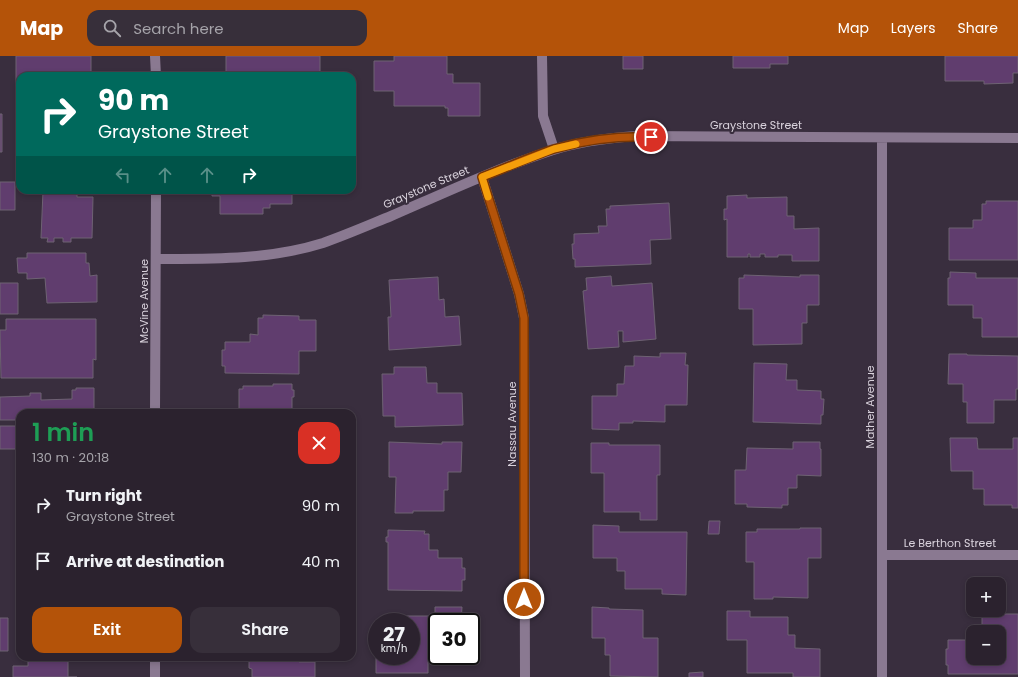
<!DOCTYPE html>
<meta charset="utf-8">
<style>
:root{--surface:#2b222e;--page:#372f3a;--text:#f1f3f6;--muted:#a6a4aa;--line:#473f4a;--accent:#b45309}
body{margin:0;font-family:Poppins,sans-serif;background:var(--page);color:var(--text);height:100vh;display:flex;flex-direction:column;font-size:15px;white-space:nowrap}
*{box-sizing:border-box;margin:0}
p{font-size:13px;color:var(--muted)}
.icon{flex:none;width:22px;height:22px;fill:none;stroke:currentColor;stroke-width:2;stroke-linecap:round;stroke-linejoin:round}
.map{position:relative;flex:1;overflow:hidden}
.panel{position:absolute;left:16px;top:353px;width:340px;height:252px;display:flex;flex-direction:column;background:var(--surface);border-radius:12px;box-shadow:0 2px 6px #0003,0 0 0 1px var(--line)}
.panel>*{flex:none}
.guide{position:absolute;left:16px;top:16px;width:340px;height:122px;border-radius:12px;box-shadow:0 2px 6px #0003,0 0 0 1px var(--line);background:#00695c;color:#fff;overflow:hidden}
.controls{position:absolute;left:966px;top:521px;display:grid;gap:8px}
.controls a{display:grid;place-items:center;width:40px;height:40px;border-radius:8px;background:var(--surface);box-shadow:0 2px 6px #0003,0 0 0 1px var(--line);font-size:20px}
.speed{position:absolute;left:368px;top:557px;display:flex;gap:8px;font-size:20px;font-weight:700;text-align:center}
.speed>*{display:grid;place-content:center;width:52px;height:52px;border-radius:50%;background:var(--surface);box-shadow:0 2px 6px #0003,0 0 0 1px var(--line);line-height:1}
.speed small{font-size:10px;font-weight:400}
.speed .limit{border:2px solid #111;border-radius:6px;background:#fff;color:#111}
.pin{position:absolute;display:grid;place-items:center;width:34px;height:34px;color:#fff;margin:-17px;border:2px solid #fff;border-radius:50%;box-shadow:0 1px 4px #0007}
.me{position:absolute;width:44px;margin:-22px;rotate:0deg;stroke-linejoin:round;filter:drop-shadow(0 0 3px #0008)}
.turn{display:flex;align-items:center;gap:14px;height:84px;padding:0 16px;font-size:18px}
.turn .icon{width:52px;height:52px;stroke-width:2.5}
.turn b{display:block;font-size:28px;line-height:34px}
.lanes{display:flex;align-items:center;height:38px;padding:0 16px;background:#0003;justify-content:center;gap:20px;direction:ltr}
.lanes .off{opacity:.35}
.round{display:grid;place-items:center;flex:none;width:42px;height:42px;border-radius:12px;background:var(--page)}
.overview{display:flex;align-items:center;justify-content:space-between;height:68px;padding:0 16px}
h1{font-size:24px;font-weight:600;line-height:30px;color:#1e9e55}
.primary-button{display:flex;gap:8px;margin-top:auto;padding:8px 16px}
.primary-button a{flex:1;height:46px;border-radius:12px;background:var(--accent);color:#fff;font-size:16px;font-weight:600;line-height:46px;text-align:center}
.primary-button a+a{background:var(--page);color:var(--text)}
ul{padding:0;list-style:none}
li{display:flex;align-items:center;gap:12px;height:56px;padding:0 16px}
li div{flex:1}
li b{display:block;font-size:15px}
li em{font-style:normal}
header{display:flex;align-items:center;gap:24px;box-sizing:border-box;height:56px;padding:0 20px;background:var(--accent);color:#fff}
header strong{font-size:19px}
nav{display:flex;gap:22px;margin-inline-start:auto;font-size:14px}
.search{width:280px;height:36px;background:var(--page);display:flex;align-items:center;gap:10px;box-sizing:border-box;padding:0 14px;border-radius:12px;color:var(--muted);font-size:15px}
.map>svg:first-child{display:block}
</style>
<header>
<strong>Map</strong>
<div class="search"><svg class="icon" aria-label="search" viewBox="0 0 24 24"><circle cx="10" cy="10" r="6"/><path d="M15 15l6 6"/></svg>Search here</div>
<nav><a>Map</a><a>Layers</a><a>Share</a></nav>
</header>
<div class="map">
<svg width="1018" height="621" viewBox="0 0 1018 621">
<rect width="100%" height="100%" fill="#392e3e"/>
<path fill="#603d6e" stroke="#6e6273" d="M 16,0 L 91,0 L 91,20 L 20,20 L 20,51 L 16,51 Z
M 226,0 L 320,0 L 320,17 L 321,17 L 321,20 L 226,20 Z
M 394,0 L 447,0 L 447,18 L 453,18 L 453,27 L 480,27 L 480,60 L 448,60 L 448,52 L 445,52 L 445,50 L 394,50 L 394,35 L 374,35 L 374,5 L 394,5 Z
M 623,0 L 643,0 L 643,13 L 623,13 Z
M 733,0 L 788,0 L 788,8 L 770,8 L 770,12 L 733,12 Z
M 945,0 L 1018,0 L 1018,17 L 1013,17 L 1013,27 L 984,28 L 984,25 L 945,25 Z
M 0,58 L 2,58 L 2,96 L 0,96 Z
M 0,126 L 15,126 L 15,154 L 0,154 Z
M 212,134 L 292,134 L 292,148 L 270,148 L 270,152 L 263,152 L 263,158 L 220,158 L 220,140 L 212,140 Z
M 43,135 L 77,135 L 77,141 L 93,141 L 92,182 L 71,182 L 71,186 L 63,186 L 63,182 L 54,182 L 54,186 L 47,186 L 48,182 L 41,182 Z
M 747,139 L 747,142 L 787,141 L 787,160 L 794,160 L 794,173 L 819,172 L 819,205 L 792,205 L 792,199 L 778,199 L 778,201 L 765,201 L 765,198 L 760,198 L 760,201 L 750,201 L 750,198 L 748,198 L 748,201 L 727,201 L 727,163 L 724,164 L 724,153 L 727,153 L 727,140 Z
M 986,145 L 1018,145 L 1018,204 L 949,204 L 949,172 L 973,172 L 973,164 L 982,164 L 982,148 L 986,148 Z
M 669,147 L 671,183 L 650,184 L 651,208 L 575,211 L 575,203 L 573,203 L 572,188 L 574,188 L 574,178 L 599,177 L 598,170 L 607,170 L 606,153 L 610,153 L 610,150 Z
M 27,197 L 86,197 L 86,207 L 89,207 L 90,220 L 97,219 L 97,246 L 47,247 L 45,222 L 27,223 L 27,217 L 18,217 L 17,202 L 27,202 Z
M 950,216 L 976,217 L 976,222 L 1018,222 L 1018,281 L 982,281 L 982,262 L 973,262 L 973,249 L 948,249 L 948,222 L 950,222 Z
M 744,219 L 800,221 L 800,219 L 819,219 L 819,249 L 807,249 L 807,267 L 802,267 L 802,288 L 753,289 L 753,253 L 739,253 L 739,222 L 744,222 Z
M 611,220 L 612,230 L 652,227 L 656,283 L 623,286 L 623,275 L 618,275 L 619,291 L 588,293 L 583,235 L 587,234 L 586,222 Z
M 438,221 L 439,244 L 444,243 L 445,261 L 459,260 L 461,289 L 389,294 L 388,261 L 391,261 L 389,224 Z
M 0,227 L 18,227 L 18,258 L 0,258 Z
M 263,259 L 299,260 L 299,264 L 316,264 L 316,295 L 299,295 L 299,318 L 225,317 L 225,310 L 222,310 L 222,294 L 225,294 L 225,286 L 250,286 L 250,278 L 258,279 L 258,262 L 263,262 Z
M 6,263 L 96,263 L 96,304 L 93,303 L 93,322 L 1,322 L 0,274 L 6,274 Z
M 660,297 L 686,297 L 685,309 L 688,309 L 687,349 L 665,349 L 665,366 L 633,365 L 633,367 L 619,367 L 619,374 L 592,373 L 592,340 L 617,340 L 617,328 L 624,328 L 625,310 L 634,310 L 634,300 L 660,301 Z
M 949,298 L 967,298 L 967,299 L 1018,300 L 1018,333 L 1016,333 L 1016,344 L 994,344 L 994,367 L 967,367 L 967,346 L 963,346 L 963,328 L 948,328 Z
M 754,307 L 787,308 L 786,324 L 797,324 L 797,334 L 821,335 L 821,343 L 824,343 L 823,359 L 821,359 L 821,368 L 753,366 Z
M 394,311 L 426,311 L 427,327 L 437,327 L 437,337 L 462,337 L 463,369 L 395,371 L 395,360 L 383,360 L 382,318 L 394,318 Z
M 273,328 L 292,328 L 292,334 L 294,334 L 294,341 L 292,341 L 292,353 L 294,353 L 294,357 L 239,357 L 239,333 L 243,333 L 243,330 L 273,330 Z
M 76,332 L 94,332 L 94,357 L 20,357 L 20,364 L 0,364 L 0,341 L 30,340 L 30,337 L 41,337 L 41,344 L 72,343 L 72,334 L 76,334 Z
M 0,370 L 20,370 L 20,393 L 0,393 Z
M 950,382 L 977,382 L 978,393 L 1013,393 L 1013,382 L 1018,382 L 1018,452 L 1012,452 L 1012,449 L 984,449 L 984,433 L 973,433 L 973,415 L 951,415 Z
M 389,386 L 442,388 L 442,386 L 462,386 L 461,416 L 448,416 L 448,434 L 444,434 L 444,455 L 413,455 L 413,457 L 395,457 L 396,421 L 389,421 Z
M 793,386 L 820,386 L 820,393 L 821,393 L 821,420 L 797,419 L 797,432 L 788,432 L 788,449 L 782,449 L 782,452 L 747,451 L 747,448 L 735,448 L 735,414 L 746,414 L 747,392 L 793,393 Z
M 591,387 L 609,387 L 609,389 L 660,389 L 660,419 L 657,419 L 657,464 L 640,464 L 640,456 L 604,456 L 604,417 L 591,417 Z
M 709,465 L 720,465 L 719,478 L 708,478 Z
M 593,469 L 619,470 L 619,476 L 687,476 L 686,539 L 662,538 L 662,533 L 625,533 L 625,515 L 617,515 L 617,502 L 593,502 Z
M 800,472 L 821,472 L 821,502 L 808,502 L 808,542 L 773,541 L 773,543 L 754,543 L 754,506 L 746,506 L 746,476 L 757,476 L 757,473 L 800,473 Z
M 388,474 L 425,475 L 424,478 L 429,478 L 429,494 L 438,494 L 438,502 L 462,502 L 462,512 L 465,512 L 465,524 L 462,524 L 462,535 L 388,534 L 388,486 L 386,486 L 386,481 L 388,481 Z
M 435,551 L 462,551 L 461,566 L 437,566 L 437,600 L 439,600 L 428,600 L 428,617 L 376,617 L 376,571 L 377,600 L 411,600 L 411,566 L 395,566 L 396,560 L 435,560 Z
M 592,551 L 609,552 L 609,553 L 643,554 L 643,582 L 658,582 L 658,621 L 610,620 L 610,599 L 605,599 L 605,582 L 592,582 Z
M 727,555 L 750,555 L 750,561 L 788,561 L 788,579 L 795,579 L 795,592 L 820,593 L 820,621 L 793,621 L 793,617 L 747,617 L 747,584 L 727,584 Z
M 987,558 L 1018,558 L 1018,618 L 948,618 L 948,609 L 946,609 L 946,593 L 948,593 L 948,584 L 973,584 L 973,602 L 999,602 L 999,576 L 982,576 L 982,560 L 987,560 Z
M 0,562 L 8,562 L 8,595 L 0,595 Z
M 28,601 L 68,602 L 68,621 L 77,621 L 13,621 L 13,610 L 28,610 Z
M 224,601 L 299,601 L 299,606 L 315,606 L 315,621 L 252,621 L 252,613 L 249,612 L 249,605 L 224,605 Z
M 703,616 L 703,621 L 689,621 L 689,617 Z"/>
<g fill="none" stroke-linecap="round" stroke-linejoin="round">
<path stroke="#8a7991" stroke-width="10" d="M 155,0 L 156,20
M 542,0 L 543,60 L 554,93
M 882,82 L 882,621
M 482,121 L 519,238 L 524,262 L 525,621
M 156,203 C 212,203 269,204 323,187 C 346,179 369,169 391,160 C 444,137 498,112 553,94 C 580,85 609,82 637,80 L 1018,82
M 155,357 L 156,134
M 882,499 L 1018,499
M 155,621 L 155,601"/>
</g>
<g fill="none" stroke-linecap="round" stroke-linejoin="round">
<g stroke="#753606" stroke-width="10">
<path id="route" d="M 524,543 L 524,262 L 519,238 L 482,121 C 506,112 529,101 554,93 C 585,84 619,80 651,81"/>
</g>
<use href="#route" stroke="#b45309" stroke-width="7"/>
<path stroke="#f59e0b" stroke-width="7" d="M 488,141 L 482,121 L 554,93 L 576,88"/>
</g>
<g text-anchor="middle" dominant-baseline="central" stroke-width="4" stroke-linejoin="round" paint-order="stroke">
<g font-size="11" fill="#d9d2dc" stroke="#392e3e">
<text x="756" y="69">Graystone Street</text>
<text transform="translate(426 131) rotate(-23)">Graystone Street</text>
<text transform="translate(144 245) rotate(-90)">McVine Avenue</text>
<text transform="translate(870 351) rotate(-90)">Mather Avenue</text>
<text transform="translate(512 368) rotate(-90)">Nassau Avenue</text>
<text x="950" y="487">Le Berthon Street</text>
</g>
</g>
</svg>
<div class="controls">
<a>+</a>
<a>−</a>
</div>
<div class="speed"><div>27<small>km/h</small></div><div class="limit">30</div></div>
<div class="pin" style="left:651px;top:81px;background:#d93025"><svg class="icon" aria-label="arrive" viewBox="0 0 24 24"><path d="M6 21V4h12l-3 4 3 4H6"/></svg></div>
<svg class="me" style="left:524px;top:543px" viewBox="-20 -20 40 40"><circle r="17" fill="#b45309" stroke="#fff" stroke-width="3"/><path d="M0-11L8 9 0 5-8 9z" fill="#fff"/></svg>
<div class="guide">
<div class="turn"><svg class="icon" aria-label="right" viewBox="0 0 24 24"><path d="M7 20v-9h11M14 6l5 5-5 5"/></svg><div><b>90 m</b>Graystone Street</div></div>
<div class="lanes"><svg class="icon off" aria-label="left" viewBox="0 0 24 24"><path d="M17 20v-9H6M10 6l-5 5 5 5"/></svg><svg class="icon off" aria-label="ahead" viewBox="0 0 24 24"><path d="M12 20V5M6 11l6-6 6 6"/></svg><svg class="icon off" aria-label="ahead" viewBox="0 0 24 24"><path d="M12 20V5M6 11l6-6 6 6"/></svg><svg class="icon" aria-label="right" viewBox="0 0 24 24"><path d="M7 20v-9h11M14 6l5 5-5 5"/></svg></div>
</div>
<section class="panel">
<div class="overview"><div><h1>1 min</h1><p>130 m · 20:18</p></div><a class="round" style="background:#d93025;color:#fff"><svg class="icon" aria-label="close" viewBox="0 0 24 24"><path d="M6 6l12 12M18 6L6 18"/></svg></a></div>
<ul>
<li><svg class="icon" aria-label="right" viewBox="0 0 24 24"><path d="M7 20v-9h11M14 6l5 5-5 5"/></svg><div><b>Turn right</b><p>Graystone Street</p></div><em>90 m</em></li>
<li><svg class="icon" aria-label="arrive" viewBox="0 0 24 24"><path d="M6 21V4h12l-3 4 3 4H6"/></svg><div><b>Arrive at destination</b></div><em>40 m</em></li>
</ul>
<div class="primary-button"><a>Exit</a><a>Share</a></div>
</section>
</div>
